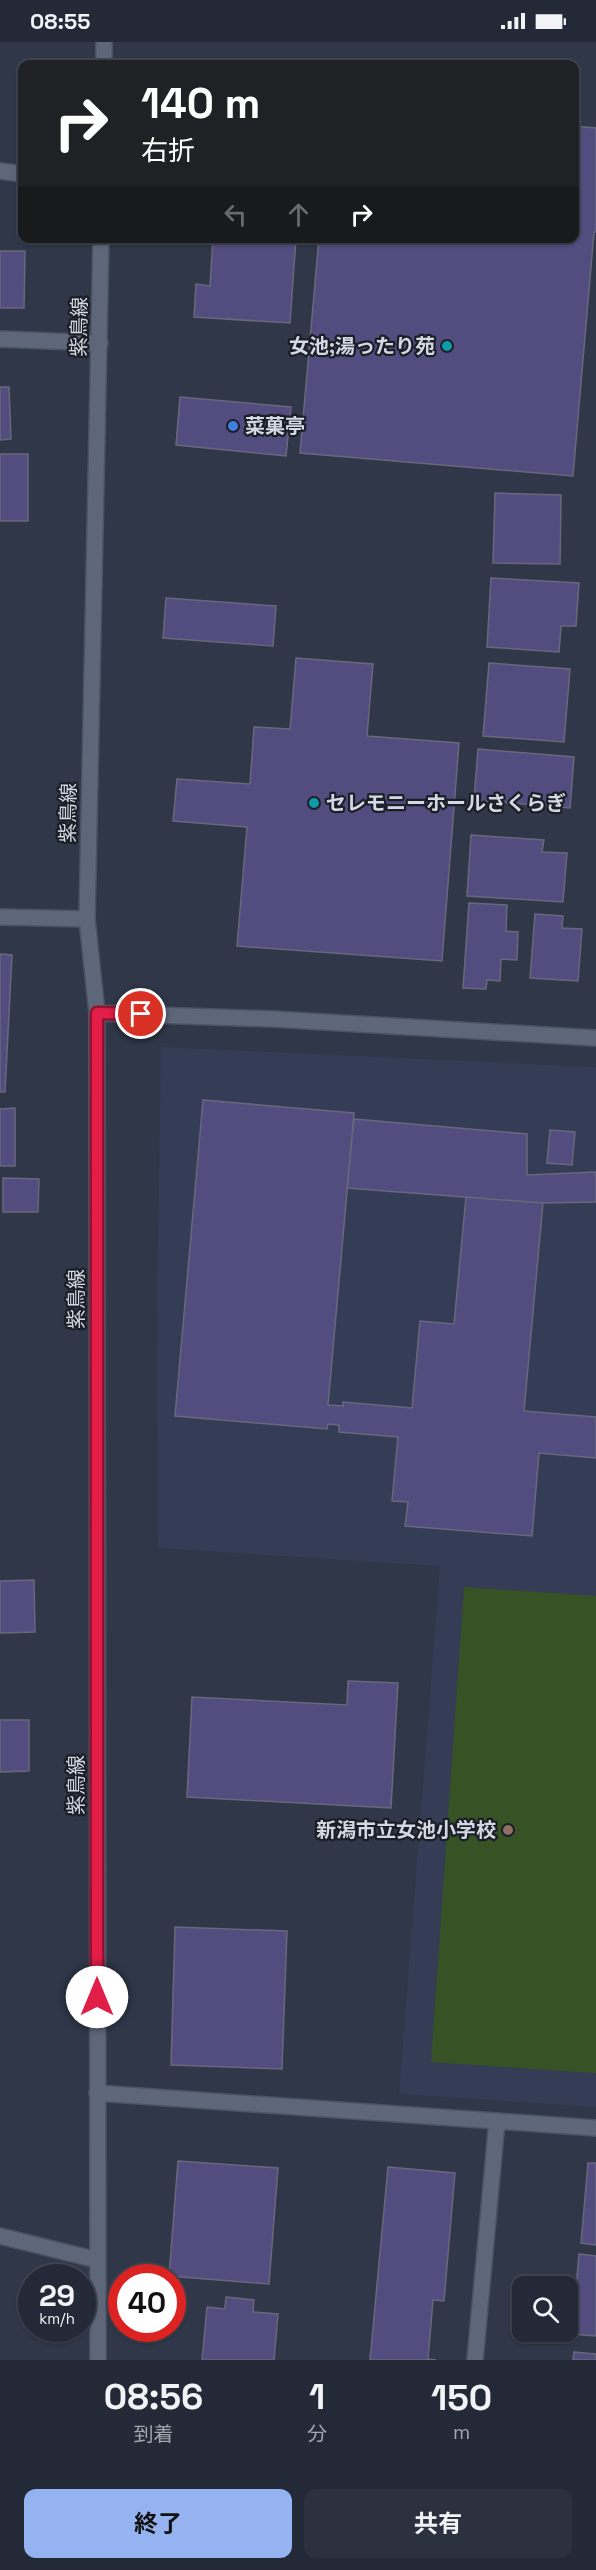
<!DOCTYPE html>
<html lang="ja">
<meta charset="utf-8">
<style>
:root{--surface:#232936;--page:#2b313e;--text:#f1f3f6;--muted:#a3a6ad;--line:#404551;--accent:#95b2f1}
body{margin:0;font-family:"Space Grotesk","Noto Sans JP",sans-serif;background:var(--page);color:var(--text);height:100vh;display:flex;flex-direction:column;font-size:22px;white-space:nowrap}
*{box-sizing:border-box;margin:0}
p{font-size:20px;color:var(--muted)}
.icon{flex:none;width:33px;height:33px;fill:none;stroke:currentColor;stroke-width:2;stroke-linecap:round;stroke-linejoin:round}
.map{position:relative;height:2318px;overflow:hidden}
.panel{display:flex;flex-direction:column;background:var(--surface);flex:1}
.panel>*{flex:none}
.banner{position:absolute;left:18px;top:18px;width:561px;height:183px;border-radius:12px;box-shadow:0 2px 4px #0004,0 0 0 2px var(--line);background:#202124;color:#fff;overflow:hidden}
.buttons{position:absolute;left:512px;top:2234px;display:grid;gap:12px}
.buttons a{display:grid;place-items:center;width:66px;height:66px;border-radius:12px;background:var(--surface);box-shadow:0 2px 4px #0004,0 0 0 2px var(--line);font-size:30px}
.speed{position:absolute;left:18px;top:2222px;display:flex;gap:12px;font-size:30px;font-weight:700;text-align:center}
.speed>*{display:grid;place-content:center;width:78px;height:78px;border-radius:50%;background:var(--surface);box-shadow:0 2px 4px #0004,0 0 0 2px var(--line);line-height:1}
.speed small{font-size:15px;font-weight:400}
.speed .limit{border:9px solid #d22;background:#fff;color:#111}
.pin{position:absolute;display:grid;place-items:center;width:51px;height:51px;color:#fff;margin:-26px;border:3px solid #fff;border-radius:50%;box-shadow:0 2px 6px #0007}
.me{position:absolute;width:66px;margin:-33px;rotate:0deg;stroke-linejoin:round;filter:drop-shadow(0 0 4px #0008)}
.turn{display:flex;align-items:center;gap:21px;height:126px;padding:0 24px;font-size:27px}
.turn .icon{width:78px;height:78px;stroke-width:2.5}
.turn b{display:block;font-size:42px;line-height:51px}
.lanes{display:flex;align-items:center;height:57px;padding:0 24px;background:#0003;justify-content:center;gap:30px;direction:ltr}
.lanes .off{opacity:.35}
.eta{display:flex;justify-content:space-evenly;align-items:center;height:102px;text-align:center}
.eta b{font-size:36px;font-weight:700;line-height:42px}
.button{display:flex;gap:12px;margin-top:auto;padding:12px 24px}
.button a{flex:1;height:69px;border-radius:12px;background:var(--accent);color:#111;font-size:24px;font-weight:700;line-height:69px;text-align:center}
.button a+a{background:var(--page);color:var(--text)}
.status{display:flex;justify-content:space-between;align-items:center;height:42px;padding:0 30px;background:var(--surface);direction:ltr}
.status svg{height:16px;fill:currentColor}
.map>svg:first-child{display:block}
</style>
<div class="status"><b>08:55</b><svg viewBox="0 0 49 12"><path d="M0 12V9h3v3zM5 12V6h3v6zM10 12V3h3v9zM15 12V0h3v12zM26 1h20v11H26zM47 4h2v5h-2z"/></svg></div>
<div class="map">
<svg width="596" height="2318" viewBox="0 0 596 2318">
<rect width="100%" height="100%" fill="#2f3748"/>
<path fill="#343d55" d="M 161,1005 L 596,1025 L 596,2065 L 399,2052 L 440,1524 L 158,1506 L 157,1268 Z"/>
<path fill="#375224" d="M 464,1545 L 596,1554 L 596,2031 L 431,2020 Z"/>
<path fill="#534c7f" stroke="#69677c" stroke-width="1.5" d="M 574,84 L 596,86 L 596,190 L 594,190 L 573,434 L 300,411 L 319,196 L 574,196 Z
M 213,196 L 296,196 L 290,281 L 194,275 L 196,242 L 210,244 Z
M 0,209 L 25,209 L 24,266 L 0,266 Z
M 0,345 L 9,345 L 11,397 L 0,398 Z
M 180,355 L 291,365 L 286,414 L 176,403 Z
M 0,412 L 28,412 L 28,479 L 0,479 Z
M 495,451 L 561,453 L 560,522 L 493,521 Z
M 491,536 L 579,541 L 576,584 L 561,584 L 559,610 L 487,605 Z
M 166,556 L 276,564 L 273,604 L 163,596 Z
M 296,616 L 373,622 L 367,694 L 459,701 L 442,919 L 237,904 L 247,785 L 173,779 L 177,737 L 250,742 L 254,685 L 290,687 Z
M 489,621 L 570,627 L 564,700 L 483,694 Z
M 478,707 L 574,715 L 570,766 L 474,758 Z
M 471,793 L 544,798 L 542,810 L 567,811 L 563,860 L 467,854 Z
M 469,861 L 507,863 L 506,889 L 518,890 L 517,918 L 501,917 L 500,939 L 487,938 L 486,947 L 463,946 Z
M 535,872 L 563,874 L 562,886 L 582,887 L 578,939 L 530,936 Z
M 0,912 L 12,913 L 5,1050 L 0,1050 Z
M 203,1058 L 354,1071 L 328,1363 L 343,1364 L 343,1360 L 412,1366 L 420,1279 L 454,1282 L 466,1155 L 543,1161 L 524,1369 L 596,1375 L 596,1416 L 539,1411 L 532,1494 L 405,1484 L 408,1460 L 392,1459 L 398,1395 L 339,1390 L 339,1383 L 328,1382 L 327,1387 L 175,1374 Z
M 15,1066 L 15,1124 L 0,1124 L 0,1067 Z
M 354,1077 L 527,1092 L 527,1133 L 596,1130 L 596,1160 L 543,1161 L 347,1146 Z
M 550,1088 L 575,1090 L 572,1123 L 547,1121 Z
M 3,1136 L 39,1137 L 38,1170 L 3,1170 Z
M 34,1538 L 35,1590 L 0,1591 L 0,1539 Z
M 348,1639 L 398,1641 L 391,1766 L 187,1755 L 192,1655 L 347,1663 Z
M 0,1678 L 29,1678 L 29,1729 L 0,1730 Z
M 175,1885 L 287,1889 L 282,2027 L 171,2023 Z
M 178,2119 L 278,2126 L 269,2242 L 169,2234 Z
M 588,2121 L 596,2121 L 596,2203 L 581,2201 Z
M 388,2125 L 455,2131 L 444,2259 L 433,2258 L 428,2317 L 436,2318 L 370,2318 Z
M 579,2212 L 596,2214 L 596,2294 L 572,2292 Z
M 226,2255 L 254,2258 L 253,2270 L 278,2272 L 274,2318 L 202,2318 L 207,2265 L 225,2267 Z
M 574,2310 L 596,2312 L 596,2318 L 573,2318 Z"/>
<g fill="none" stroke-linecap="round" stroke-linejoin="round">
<g stroke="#4c5261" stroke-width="18">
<path id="lane" d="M 475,2318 L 497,2079"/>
</g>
<g stroke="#4c5261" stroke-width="18">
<path id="street" d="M 0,129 L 22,132
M 0,297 L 100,301
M 0,875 L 87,877
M 97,971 L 273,977 L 596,996
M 97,2051 L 596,2086
M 0,2194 L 97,2218"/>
</g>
<g stroke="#4c5261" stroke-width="18">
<path id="secondary" d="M 104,22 L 104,0
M 98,2318 L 97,971 L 87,877 L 101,196"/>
</g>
<use href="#lane" stroke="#5e667a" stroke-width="15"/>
<use href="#street" stroke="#5e667a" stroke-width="15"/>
<use href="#secondary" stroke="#5e667a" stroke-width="15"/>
</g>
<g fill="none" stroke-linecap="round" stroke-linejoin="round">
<g stroke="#92132f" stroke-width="15">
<path id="route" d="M 97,1955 L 97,971 L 141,972"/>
</g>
<use href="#route" stroke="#e11d48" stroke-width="10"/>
</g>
<g fill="#0f9aa8" stroke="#1b1e26" stroke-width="2">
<circle cx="447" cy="304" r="6"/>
<circle cx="314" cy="761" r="6"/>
</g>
<circle fill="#3f7fe0" stroke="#1b1e26" stroke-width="2" cx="233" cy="384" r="6"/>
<circle fill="#8d6e63" stroke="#1b1e26" stroke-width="2" cx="508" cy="1788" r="6"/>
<g text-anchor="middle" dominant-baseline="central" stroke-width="4.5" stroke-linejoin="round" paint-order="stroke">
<g font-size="20" fill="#d3d8e3" stroke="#1b1e26">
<text transform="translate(79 285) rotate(-89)">紫鳥線</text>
<text transform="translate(68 771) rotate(-89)">紫鳥線</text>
<text transform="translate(76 1257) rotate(-90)">紫鳥線</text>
<text transform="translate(76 1743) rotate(-90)">紫鳥線</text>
</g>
<g font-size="20" font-weight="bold" fill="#d3d8e3" stroke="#1b1e26" text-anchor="end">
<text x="435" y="304">女池;湯ったり苑</text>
<text x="245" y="384" text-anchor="start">菜菓亭</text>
<text x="326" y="761" text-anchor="start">セレモニーホールさくらぎ</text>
<text x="496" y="1788">新潟市立女池小学校</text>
</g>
</g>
</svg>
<div class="buttons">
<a><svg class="icon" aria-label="search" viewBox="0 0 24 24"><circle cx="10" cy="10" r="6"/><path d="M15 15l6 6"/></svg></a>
</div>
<div class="speed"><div>29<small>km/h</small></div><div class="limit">40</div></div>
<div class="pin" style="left:141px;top:972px;background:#d93025"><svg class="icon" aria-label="arrive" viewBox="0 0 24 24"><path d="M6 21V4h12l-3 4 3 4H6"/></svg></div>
<svg class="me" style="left:97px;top:1955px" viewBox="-20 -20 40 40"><circle r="19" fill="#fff"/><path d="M0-13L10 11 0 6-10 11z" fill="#e11d48"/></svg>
<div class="banner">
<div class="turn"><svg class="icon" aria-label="right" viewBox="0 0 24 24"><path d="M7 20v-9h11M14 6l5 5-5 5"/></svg><div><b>140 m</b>右折</div></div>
<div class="lanes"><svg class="icon off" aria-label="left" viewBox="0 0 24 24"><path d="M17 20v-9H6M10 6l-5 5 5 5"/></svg><svg class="icon off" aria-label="ahead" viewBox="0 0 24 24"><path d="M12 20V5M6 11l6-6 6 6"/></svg><svg class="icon" aria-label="right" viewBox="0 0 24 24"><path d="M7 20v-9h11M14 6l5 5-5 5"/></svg></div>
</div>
</div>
<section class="panel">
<div class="eta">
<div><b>08:56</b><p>到着</p></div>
<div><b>1</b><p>分</p></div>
<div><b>150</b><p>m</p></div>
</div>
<div class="button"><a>終了</a><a>共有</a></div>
</section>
